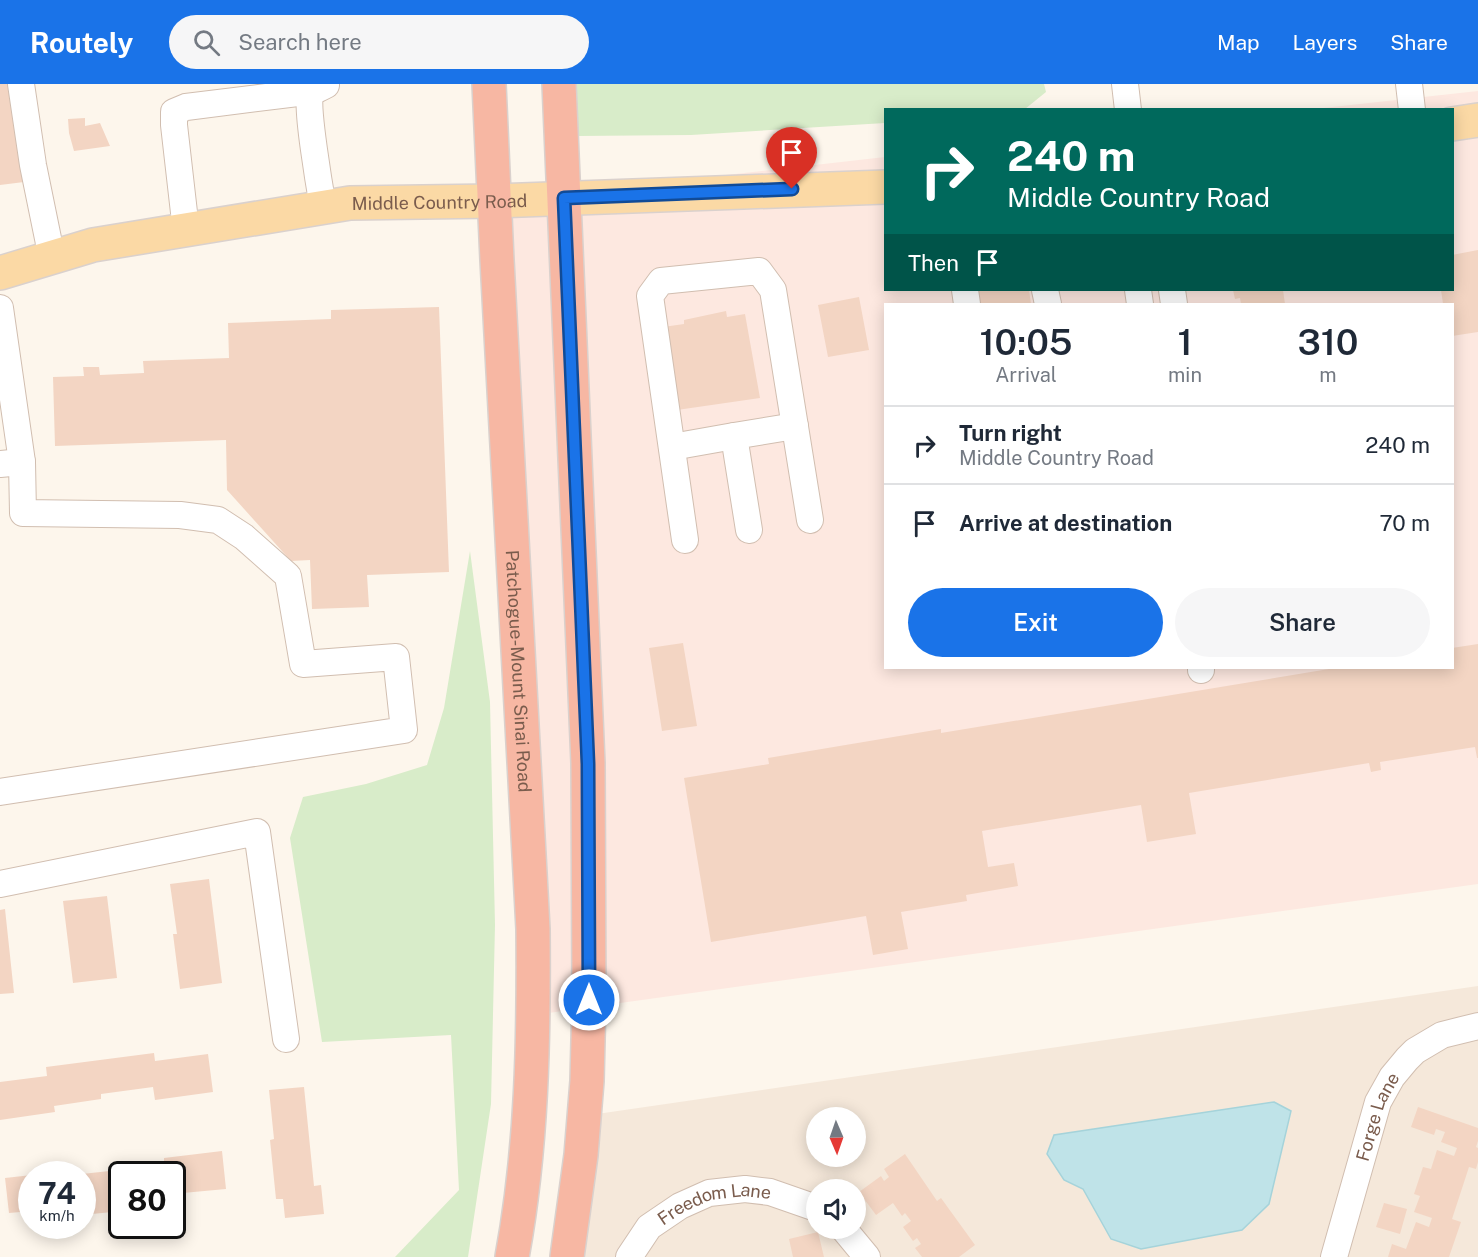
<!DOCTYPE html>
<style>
:root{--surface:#fff;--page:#f6f6f7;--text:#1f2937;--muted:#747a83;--line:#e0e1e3;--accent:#1a73e8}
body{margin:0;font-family:"Public Sans",sans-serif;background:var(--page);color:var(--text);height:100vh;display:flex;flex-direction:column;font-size:22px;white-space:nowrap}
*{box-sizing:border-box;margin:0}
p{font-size:20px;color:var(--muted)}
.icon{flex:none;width:33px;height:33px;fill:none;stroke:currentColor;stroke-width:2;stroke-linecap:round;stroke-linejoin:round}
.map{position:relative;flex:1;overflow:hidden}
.details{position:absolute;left:884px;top:219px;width:570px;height:366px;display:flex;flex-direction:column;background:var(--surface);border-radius:0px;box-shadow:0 3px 15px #0003}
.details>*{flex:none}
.top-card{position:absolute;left:884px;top:24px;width:570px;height:183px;border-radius:0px;box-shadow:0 3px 15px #0003;background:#00695c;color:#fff;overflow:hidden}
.needle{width:39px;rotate:178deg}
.tools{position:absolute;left:806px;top:1023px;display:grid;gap:12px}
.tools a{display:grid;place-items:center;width:60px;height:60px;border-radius:50%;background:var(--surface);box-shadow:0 3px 15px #0003;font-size:30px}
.speed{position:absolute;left:18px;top:1077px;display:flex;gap:12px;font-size:30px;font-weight:700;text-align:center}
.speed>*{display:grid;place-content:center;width:78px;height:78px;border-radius:50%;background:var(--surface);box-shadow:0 3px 15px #0003;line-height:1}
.speed small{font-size:15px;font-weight:400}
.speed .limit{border:3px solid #111;border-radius:9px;background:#fff;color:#111}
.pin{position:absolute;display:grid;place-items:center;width:51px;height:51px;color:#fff;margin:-62px -26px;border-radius:50% 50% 50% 0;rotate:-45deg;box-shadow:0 0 6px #0007}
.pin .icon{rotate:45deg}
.me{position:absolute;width:66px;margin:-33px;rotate:0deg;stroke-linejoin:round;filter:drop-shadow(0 0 4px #0008)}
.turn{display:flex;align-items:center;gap:21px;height:126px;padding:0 24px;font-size:27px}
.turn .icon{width:78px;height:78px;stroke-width:2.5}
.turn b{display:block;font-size:42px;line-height:51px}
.then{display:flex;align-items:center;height:57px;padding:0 24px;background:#0003;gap:12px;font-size:22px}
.eta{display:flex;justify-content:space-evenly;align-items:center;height:102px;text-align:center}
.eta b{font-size:36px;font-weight:600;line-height:42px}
.action{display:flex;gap:12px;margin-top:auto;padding:12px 24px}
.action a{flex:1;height:69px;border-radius:36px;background:var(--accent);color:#fff;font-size:24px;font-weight:600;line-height:69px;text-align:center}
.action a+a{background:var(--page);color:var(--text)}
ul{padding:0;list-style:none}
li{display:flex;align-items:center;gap:18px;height:78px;padding:0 24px;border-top:2px solid var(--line)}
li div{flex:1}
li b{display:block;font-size:22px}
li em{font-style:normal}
header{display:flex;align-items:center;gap:36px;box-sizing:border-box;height:84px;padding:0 30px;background:var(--accent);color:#fff}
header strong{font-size:28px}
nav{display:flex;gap:33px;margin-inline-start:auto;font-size:21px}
.search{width:420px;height:54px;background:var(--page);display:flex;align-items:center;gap:15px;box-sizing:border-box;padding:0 21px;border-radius:33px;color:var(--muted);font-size:22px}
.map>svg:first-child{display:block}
</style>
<header>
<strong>Routely</strong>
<div class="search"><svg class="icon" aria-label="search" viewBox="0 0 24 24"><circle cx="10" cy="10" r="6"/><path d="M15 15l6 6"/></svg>Search here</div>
<nav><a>Map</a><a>Layers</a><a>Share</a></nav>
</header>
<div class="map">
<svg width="1478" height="1173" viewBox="0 0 1478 1173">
<rect width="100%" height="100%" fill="#fdf6ec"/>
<path fill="#f5e8da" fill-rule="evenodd" d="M 1478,902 L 1478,1173 L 579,1173 L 590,1031 ZM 816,1034 L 855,1034 L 855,1072 L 816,1072 ZM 816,1106 L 855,1106 L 855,1144 L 816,1144 Z"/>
<path fill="#fde8e0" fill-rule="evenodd" d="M 1478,7 L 1478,800 L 534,931 L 495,117 L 885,73 L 885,206 L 1452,206 L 1452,26 L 1314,25 ZM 885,220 L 1452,220 L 1452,584 L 885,584 Z"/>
<path fill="#d8ecc9" d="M 575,0 L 1044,0 L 1046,8 L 1025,25 L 885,26 L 885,39 L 691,51 L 578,52 Z
M 470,467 L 490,618 L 495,841 L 491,1020 L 468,1173 L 395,1173 L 459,1106 L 451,951 L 322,958 L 290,754 L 303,713 L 366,700 L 427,681 L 444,624 Z"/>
<path fill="#bfe3e8" stroke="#a5d3da" stroke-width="1.5" d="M 1274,1018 L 1291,1027 L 1269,1120 L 1242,1146 L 1141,1165 L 1111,1155 L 1083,1105 L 1064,1096 L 1047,1070 L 1054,1051 Z"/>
<path fill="#f3d5c3" d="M 0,0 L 13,0 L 24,98 L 0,101 Z
M 85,34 L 85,42 L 100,39 L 110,62 L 74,67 L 69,49 L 68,35 Z
M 1478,166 L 1478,248 L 1452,252 L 1452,220 L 1443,220 L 1441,206 L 1452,206 L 1452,171 Z
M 969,206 L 1029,206 L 1031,220 L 976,220 Z
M 1233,206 L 1283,206 L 1285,220 L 1241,220 L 1240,214 L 1235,215 Z
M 859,213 L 869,266 L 828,273 L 818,221 Z
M 439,223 L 449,488 L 367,491 L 369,523 L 312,525 L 310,476 L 291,477 L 227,406 L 226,356 L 55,362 L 53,293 L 84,292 L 83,283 L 99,283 L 100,291 L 144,289 L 143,277 L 229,274 L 228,239 L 331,235 L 331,226 Z
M 726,227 L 727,233 L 745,230 L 760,314 L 677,326 L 663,243 L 684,240 L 684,236 Z
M 683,559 L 697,642 L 662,647 L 649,564 Z
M 1478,560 L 1478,674 L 1477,674 L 1475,663 L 1380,678 L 1381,686 L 1371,688 L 1369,679 L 1189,709 L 1196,750 L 1147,758 L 1141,721 L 982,747 L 988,783 L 1014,779 L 1018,802 L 966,811 L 967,817 L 901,828 L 908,865 L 873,871 L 866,832 L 711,858 L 684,694 L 769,680 L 768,674 L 941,645 L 941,649 L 1335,584 L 1452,584 L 1452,564 Z
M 209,795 L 222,899 L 180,905 L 173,850 L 177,850 L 170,800 Z
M 107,812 L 117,894 L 73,899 L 63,817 Z
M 5,825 L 14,909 L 0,910 L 0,826 Z
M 154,969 L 155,977 L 208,970 L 213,1008 L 155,1016 L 153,1003 L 101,1010 L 101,1015 L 54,1022 L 55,1028 L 0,1036 L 0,998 L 47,992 L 46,983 Z
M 304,1003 L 314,1102 L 321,1101 L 324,1130 L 285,1134 L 283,1115 L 276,1115 L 270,1056 L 274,1055 L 269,1006 Z
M 1418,1023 L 1478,1044 L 1478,1057 L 1476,1063 L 1478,1064 L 1478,1078 L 1476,1085 L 1469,1083 L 1452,1135 L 1461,1138 L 1449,1173 L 1388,1173 L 1392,1160 L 1406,1165 L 1416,1138 L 1429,1143 L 1432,1134 L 1414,1128 L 1420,1112 L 1414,1110 L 1423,1083 L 1431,1085 L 1437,1066 L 1454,1072 L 1457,1064 L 1441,1058 L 1445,1048 L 1436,1045 L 1434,1051 L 1411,1043 Z
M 222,1067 L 226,1105 L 172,1110 L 172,1090 L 122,1090 L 122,1127 L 82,1131 L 82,1090 L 164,1081 L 164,1074 Z
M 905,1070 L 937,1117 L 941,1114 L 975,1161 L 959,1173 L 922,1173 L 915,1164 L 921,1160 L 917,1154 L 913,1157 L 903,1143 L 911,1137 L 905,1129 L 902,1132 L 893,1119 L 876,1131 L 859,1108 L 881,1092 L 884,1097 L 889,1093 L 884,1085 Z
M 32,1091 L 32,1127 L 9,1129 L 5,1094 Z
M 1384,1119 L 1407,1125 L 1400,1150 L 1376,1143 Z
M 818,1148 L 824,1173 L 793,1173 L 789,1155 Z"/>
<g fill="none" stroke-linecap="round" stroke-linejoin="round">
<g stroke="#d1beb0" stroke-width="28">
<g id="minor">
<path d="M 21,0 L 33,81 L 52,174"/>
<path d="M 1125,0 L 1128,26"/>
<path d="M 1409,0 L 1412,26"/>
<path d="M 323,123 C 320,106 306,22 310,12 C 313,6 321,4 326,1"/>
<path d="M 186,146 L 174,41 L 174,28 L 186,23 L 314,7"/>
<path d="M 965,206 L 967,220"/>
<path d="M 1045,206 L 1048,220"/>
<path d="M 1138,206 L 1140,220"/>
<path d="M 1172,206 L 1174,220"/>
<path d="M 0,224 L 22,378 L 23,429 L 180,431 L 218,436 L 244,453 L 288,492 L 303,580 L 396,573 L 404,646 L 0,708"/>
<path d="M 672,363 L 734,352"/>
<path d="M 0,380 L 22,378"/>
<path d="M 749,446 L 734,352 L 795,342"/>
<path d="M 685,456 L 650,212 L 661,197 L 759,187 L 773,206 L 810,436"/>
<path d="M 1201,584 L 1201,586"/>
<path d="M 0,800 L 257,748 L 286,955"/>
<path d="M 843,1144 L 867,1173"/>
<path id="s1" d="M 629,1173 L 649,1143 L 680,1122 L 709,1109 L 745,1105 L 770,1108 L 816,1124"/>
<path id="s2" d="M 1334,1173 L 1378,1018 L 1392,993 L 1407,975 L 1415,967 L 1442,951 L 1478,942"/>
</g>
</g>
<g stroke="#dad1cd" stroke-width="36">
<g id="major">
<path d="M 1452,40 L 1478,36"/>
<path id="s3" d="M 0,189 L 93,161 L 350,119 L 495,117 L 885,103"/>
</g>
</g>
<g stroke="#dad1cd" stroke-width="36">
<g id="highway">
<path id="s4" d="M 489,0 L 497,176 L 533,845 C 534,955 532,1065 512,1173"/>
<path d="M 559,0 L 588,679 L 589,916 L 587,997 L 581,1071 L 567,1173"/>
</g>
</g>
<use href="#minor" stroke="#fff" stroke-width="26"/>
<use href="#major" stroke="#fbd9a5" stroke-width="33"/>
<use href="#highway" stroke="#f7b7a3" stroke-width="33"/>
</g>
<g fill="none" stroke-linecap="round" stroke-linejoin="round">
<g stroke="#114b97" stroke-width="15">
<path id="route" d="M 589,916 L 588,680 L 564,114 L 792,105"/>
</g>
<use href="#route" stroke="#1a73e8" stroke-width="10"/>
</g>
<g text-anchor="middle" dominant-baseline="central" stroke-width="5" stroke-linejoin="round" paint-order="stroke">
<g font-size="18" fill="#7a5c4d" stroke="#fffaf3">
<text stroke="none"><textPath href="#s3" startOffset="447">Middle Country Road</textPath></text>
<text stroke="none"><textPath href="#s4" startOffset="588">Patchogue-Mount Sinai Road</textPath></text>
<text stroke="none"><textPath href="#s2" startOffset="147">Forge Lane</textPath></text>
<text stroke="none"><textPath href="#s1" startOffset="108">Freedom Lane</textPath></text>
</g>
</g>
</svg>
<div class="tools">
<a><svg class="needle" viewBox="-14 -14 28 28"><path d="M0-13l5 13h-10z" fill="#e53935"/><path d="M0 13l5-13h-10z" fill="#747a83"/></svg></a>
<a><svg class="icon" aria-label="sound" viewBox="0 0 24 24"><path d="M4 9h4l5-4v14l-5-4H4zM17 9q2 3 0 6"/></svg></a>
</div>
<div class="speed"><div>74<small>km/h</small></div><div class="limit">80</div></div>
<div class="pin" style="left:792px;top:105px;background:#d93025"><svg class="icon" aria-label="arrive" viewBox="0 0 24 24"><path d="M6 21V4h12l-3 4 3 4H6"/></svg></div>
<svg class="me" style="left:589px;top:916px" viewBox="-20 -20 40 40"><circle r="17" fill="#1a73e8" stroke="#fff" stroke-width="3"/><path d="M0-11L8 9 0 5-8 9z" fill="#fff"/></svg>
<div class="top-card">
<div class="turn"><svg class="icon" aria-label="right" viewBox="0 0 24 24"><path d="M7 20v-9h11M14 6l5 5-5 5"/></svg><div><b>240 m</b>Middle Country Road</div></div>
<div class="then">Then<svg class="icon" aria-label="arrive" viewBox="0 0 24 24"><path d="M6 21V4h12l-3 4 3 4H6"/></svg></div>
</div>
<section class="details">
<div class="eta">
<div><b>10:05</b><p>Arrival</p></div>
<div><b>1</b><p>min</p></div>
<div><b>310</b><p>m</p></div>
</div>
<ul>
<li><svg class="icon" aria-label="right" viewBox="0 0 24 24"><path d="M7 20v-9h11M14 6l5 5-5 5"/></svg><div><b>Turn right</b><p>Middle Country Road</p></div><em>240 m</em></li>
<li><svg class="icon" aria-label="arrive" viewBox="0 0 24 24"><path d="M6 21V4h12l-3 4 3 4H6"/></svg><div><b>Arrive at destination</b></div><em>70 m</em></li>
</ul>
<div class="action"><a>Exit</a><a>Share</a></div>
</section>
</div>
